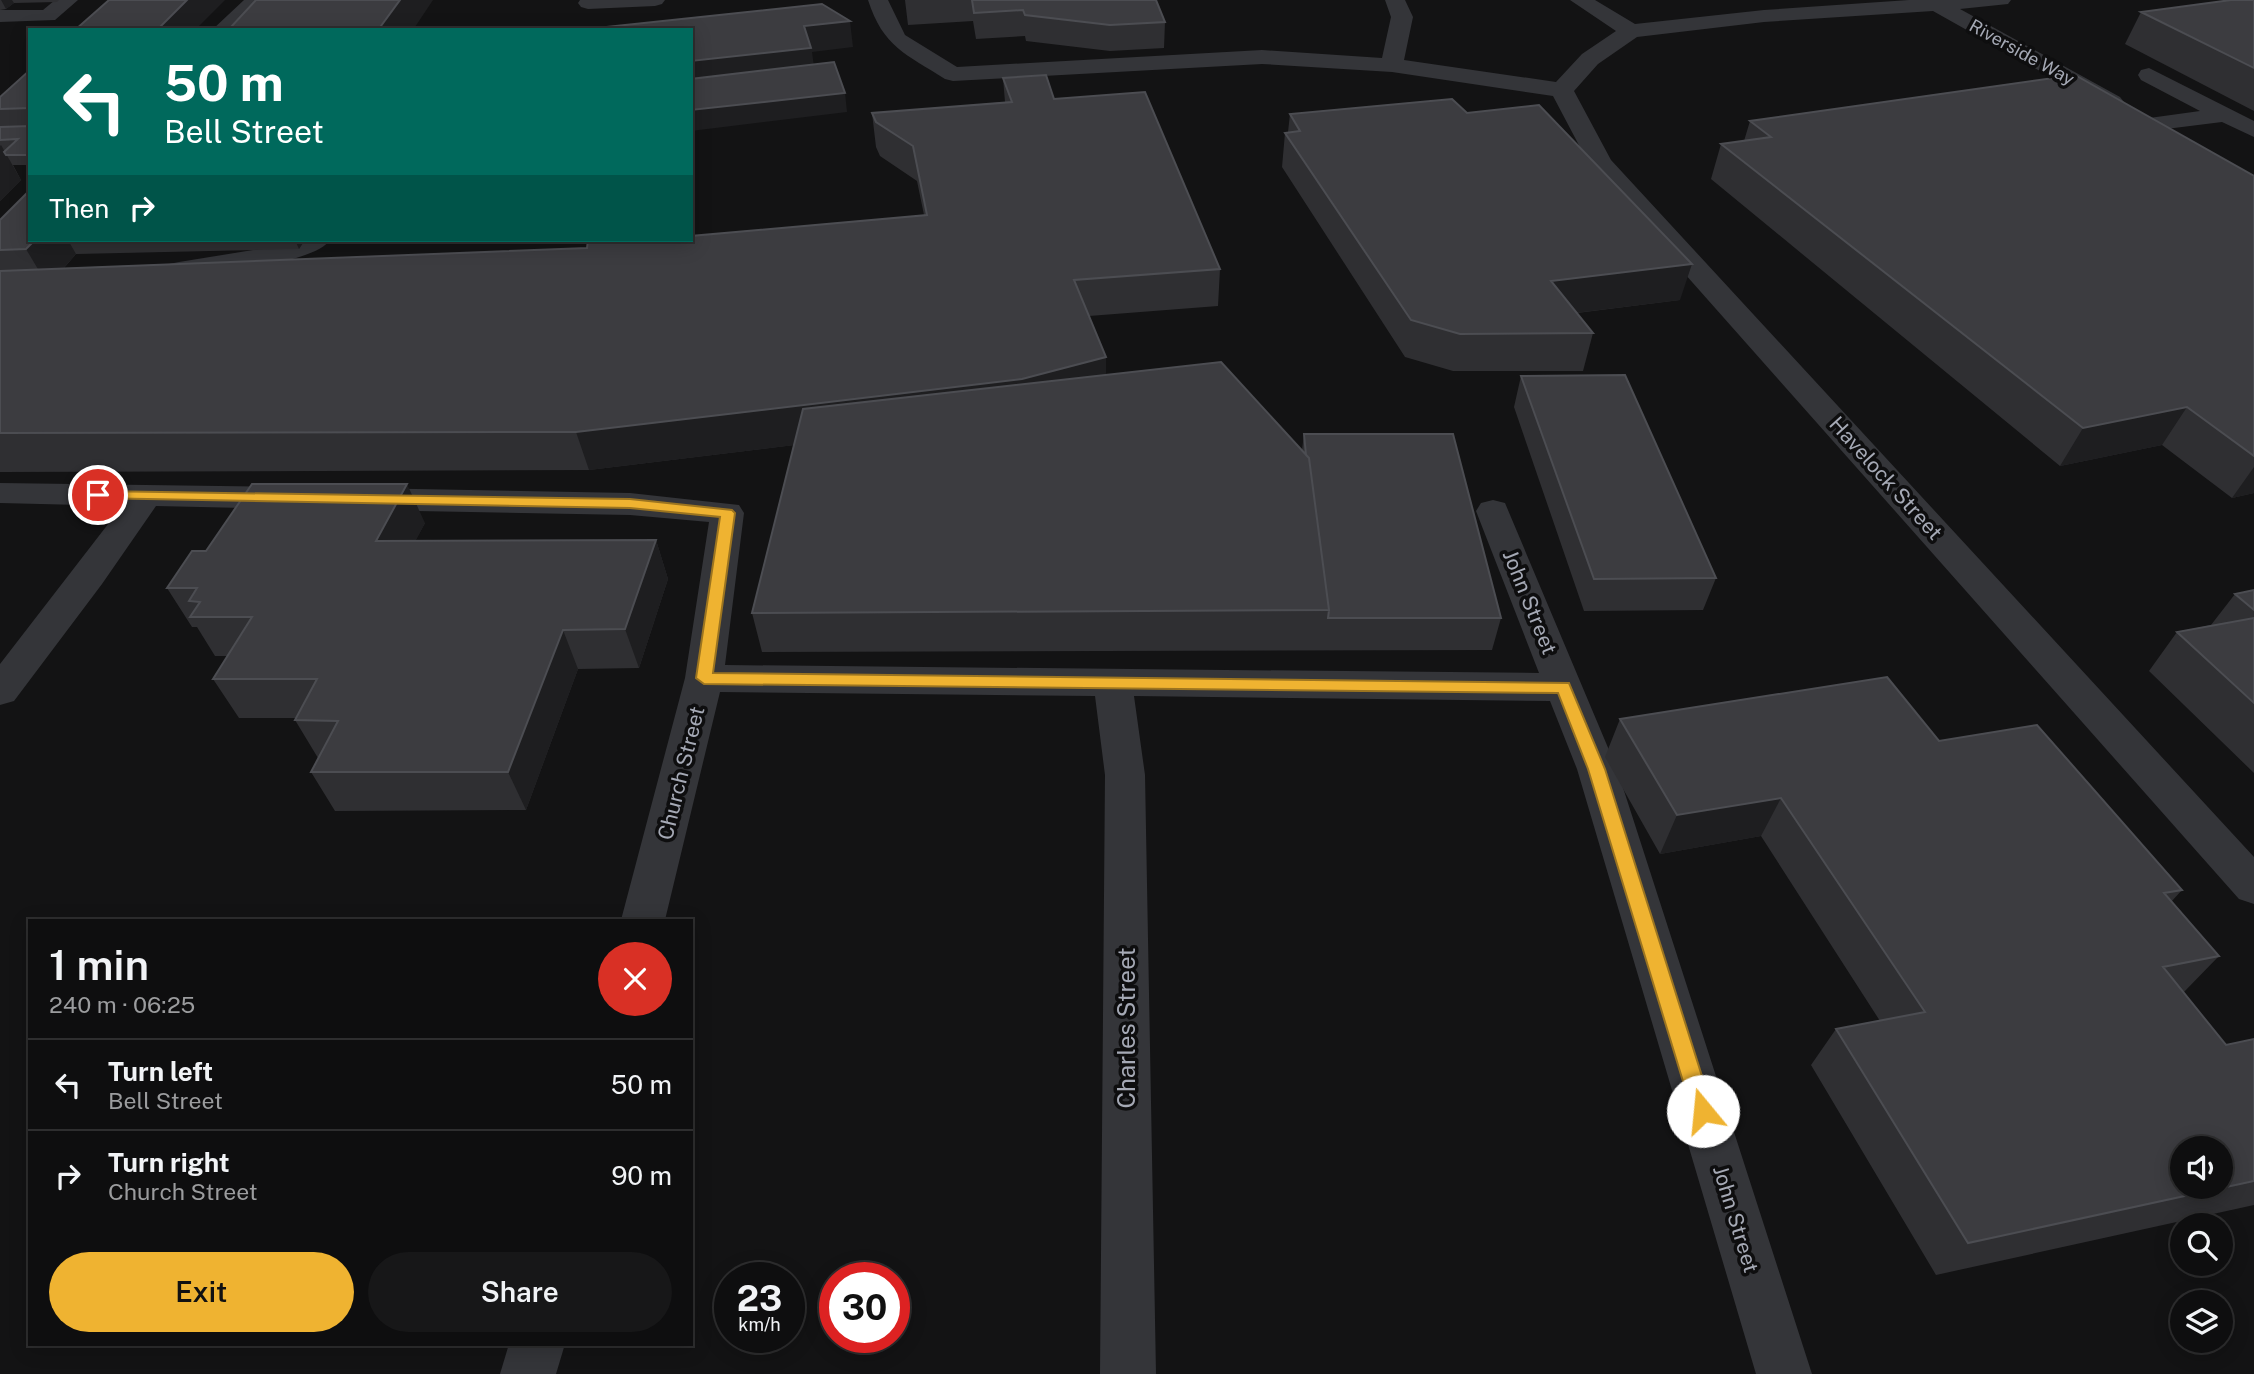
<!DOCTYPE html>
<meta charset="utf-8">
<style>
:root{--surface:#0e0e0f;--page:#171718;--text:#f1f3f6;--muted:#9b9c9e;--line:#2e2e2f;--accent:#efb331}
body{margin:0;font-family:"Public Sans",sans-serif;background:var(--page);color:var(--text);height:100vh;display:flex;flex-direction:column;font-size:26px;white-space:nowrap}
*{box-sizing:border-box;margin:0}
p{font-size:23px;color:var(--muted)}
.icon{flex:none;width:38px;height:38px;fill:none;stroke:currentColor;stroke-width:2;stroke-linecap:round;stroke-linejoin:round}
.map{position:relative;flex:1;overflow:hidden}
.panel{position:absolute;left:28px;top:919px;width:665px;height:427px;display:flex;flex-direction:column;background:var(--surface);border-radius:0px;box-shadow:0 4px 18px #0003,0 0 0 2px var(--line)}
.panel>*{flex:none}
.hud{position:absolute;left:28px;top:28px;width:665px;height:214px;border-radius:0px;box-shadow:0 4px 18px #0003,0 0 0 2px var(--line);background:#00695c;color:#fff;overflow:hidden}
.tools{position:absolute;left:2170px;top:1136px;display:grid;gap:14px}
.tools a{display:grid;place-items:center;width:63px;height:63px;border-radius:50%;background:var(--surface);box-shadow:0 4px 18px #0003,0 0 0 2px var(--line);font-size:35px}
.speed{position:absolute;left:714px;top:1262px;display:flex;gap:14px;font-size:35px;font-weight:700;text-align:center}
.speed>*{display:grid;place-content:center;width:91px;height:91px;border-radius:50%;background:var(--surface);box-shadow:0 4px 18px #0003,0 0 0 2px var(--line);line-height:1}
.speed small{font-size:18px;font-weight:400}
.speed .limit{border:10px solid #d22;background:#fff;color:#111}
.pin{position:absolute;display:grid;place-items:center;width:60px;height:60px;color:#fff;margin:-30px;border:4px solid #fff;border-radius:50%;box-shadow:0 2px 7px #0007}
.me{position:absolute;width:77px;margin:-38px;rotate:343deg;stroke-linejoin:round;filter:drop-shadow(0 0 5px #0008)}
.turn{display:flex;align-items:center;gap:24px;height:147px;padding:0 21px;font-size:32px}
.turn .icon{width:91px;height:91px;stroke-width:2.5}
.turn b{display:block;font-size:49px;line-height:60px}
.then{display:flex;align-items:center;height:66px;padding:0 21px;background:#0003;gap:14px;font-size:26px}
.round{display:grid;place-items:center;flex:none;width:74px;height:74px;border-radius:37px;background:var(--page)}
.overview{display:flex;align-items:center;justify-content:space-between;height:119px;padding:0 21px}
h1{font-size:42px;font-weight:600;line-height:52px}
.action{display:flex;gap:14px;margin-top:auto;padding:14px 21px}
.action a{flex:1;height:80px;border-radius:42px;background:var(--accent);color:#111;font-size:28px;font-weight:600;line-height:80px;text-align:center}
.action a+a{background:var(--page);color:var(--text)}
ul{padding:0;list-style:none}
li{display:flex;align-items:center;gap:21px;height:91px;padding:0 21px;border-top:2px solid var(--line)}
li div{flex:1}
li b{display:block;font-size:26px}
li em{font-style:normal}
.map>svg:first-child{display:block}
</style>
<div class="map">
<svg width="2254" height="1374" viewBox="0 0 2254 1374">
<rect width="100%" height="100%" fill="#131314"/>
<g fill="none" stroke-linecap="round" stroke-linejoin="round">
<path fill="#343539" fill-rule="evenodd" d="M 55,0 L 78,0 L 55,20 L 0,22 L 0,10 L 43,10 Z
M 244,0 L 266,0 L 236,30 L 212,30 Z
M 580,0 L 665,0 L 662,4 L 655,6 L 588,9 L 581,7 L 578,3 Z
M 868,0 L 888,0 L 905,35 L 957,67 L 1262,50 L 1382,58 L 1391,17 L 1385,0 L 1405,0 L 1413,17 L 1404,60 L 1556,82 L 1582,54 L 1616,31 L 1570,0 L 1595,0 L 1635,24 L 1764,10 L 1909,0 L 2011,0 L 2008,4 L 1960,9 L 2120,97 L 2124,102 L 2120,107 L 2104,107 L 1933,11 L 1764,22 L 1637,37 L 1598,64 L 1574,91 L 1611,160 L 2254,857 L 2254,904 L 2239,899 L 1591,168 L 1553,96 L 1392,72 L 1262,64 L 953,81 L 945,79 C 906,54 883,47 868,0 Z
M 2149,68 L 2254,121 L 2254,137 L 2222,122 L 2150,131 L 2142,129 L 2138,124 L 2142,119 L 2200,111 L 2141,80 L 2138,75 L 2141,70 Z
M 296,240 L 330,240 C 314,264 211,273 179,278 L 169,276 L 165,270 L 169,264 L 179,262 L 284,245 Z
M 0,483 L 295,487 L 307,491 L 312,498 L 307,505 L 295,509 L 156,506 L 102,584 L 14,701 L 0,705 L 0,664 L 122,506 L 0,503 Z
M 363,488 L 630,493 L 739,505 L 744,513 L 725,665 L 1539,673 L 1476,511 L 1481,503 L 1493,500 L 1505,503 L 1617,769 L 1812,1374 L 1756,1374 L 1577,769 L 1550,701 L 1134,696 L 1145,775 L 1156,1374 L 1100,1374 L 1105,775 L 1095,696 L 720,692 L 665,920 L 621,920 L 685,678 L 709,522 L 630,515 L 363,510 L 351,506 L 346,499 L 351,492 Z
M 509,1344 L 565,1344 L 556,1374 L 500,1374 Z"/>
</g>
<path fill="#2f2f32" d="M 0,0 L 59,0 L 57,2 L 14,3 L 6,9 L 0,10 Z
M 905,0 L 1156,0 L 1165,22 L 1164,48 L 1110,51 L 1026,41 L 1025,36 L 976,39 L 973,21 L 908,25 Z
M 2254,0 L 2254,111 L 2125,44 L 2141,12 Z
M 30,70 L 30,165 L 13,165 L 21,180 L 0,201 L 0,97 Z
M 1003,78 L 1054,99 L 1220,269 L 1218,306 L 1089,316 L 1106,357 L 1106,375 L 1302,450 L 1304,434 L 1501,618 L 1492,650 L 762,652 L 752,613 L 794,445 L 589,470 L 0,472 L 0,220 L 30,240 L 305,240 L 299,249 L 76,254 L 64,268 L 587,248 L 691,240 L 924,215 L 917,181 L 880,156 L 876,147 L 872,113 L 1005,102 Z
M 1467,113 L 1680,300 L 1577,313 L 1593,333 L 1583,371 L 1453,371 L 1405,357 L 1282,167 L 1285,133 L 1288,132 L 1290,114 Z
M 1750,121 L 2254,176 L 2254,493 L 2232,498 L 2162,445 L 2060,466 L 1711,179 L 1721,144 L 1744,141 Z
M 1521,376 L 1716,578 L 1703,610 L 1584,611 L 1514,407 Z
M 425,523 L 415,541 L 656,540 L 668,579 L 639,668 L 578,669 L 526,810 L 335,811 L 311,772 L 318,758 L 295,720 L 296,718 L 239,718 L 213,679 L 228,656 L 215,656 L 197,627 L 192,627 L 167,588 L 206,551 Z
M 2254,590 L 2254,773 L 2149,671 L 2177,632 L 2211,625 L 2235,594 Z
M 1620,719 L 1939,741 L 2182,890 L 2171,902 L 2219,956 L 2183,993 L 2226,1045 L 2254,1039 L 2254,1205 L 1936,1275 L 1811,1065 L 1836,1029 L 1880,1021 L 1761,836 L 1660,854 L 1605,757 Z"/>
<path fill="#1e1e20" d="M 1,0 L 12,0 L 14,3 L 6,9 Z
M 187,0 L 225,0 L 195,30 L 157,30 Z
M 400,0 L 433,0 L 413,30 L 378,30 Z
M 850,21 L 853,47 L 812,52 L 815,74 L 691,89 L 691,61 L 804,26 Z
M 845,93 L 847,112 L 691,131 L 691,110 Z
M 1,145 L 21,180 L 0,201 L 0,146 Z
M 35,240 L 68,240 L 76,254 L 48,286 L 26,249 Z
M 295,240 L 305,240 L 299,249 Z
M 1692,264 L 1680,300 L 1543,317 L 1551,281 Z
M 1106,357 L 1106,395 L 1025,417 L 589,470 L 576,432 Z
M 2187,407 L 2162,445 L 2060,466 L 2083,428 Z
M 2254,467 L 2254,493 L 2232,498 Z
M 407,484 L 425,523 L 395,580 L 376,541 Z
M 656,540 L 668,579 L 639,668 L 625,629 Z
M 563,630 L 578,669 L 526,810 L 508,772 Z
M 1781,798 L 1761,836 L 1660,854 L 1677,815 Z"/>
<path fill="#3c3c40" stroke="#4c4d52" stroke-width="2" fill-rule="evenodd" d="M 109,0 L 187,0 L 157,30 L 75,30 Z
M 256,0 L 400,0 L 378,30 L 201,30 L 203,28 L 231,27 Z
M 972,0 L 1156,0 L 1165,22 L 1110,25 L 1025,15 L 1023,10 L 974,13 Z
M 2231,0 L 2254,0 L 2254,68 L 2141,12 Z
M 822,4 L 850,21 L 804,26 L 811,48 L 691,61 L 691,30 L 578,30 Z
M 834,62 L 845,93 L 691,110 L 691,79 Z
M 30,70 L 30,108 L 0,109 L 0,97 Z
M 1046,75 L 1054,99 L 1145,92 L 1220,269 L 1074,280 L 1106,357 L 1022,379 L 576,432 L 0,433 L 0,271 L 587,248 L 588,240 L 691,240 L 691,236 L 927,215 L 913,146 L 876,122 L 872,113 L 1012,102 L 1003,78 Z
M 2075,75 L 2254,176 L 2254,456 L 2187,407 L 2083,428 L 1721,144 L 1771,137 L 1750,121 Z
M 1452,99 L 1467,113 L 1539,105 L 1692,264 L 1551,281 L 1593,333 L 1460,334 L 1411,320 L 1285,133 L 1300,131 L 1290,114 Z
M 30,126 L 30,155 L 6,155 L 4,152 L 18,139 L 0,140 L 0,127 Z
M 30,190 L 30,240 L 35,240 L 26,249 L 0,250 L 0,220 Z
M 1221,362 L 1309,458 L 1329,610 L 752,613 L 803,409 Z
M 1625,375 L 1716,578 L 1594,579 L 1521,376 Z
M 1304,434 L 1453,434 L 1501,618 L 1328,618 L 1329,610 L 1309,458 L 1306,455 Z
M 252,484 L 407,484 L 376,541 L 656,540 L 625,629 L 563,630 L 508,772 L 311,772 L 338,721 L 295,720 L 317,679 L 213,679 L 252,617 L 190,617 L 200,602 L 189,601 L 197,588 L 167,588 L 192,551 L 206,551 Z
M 2254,590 L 2254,610 L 2235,594 Z
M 2254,618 L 2254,703 L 2177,632 Z
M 1887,677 L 1939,741 L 2037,725 L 2182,890 L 2164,893 L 2219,956 L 2163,967 L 2226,1045 L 2254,1039 L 2254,1181 L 1968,1243 L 1836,1029 L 1925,1012 L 1781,798 L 1677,815 L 1620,719 ZM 2182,1148 L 2221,1148 L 2221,1186 L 2182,1186 Z"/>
<path fill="#efb331" stroke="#9b7420" stroke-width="2" d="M 98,491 L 630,499 L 732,510 L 735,513 L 713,673 L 1569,683 L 1605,769 L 1713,1111 L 1710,1118 L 1703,1121 L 1695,1118 L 1692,1111 L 1588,769 L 1558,693 L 704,684 L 696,678 L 720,517 L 630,508 L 93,498 L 93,492 Z"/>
<g text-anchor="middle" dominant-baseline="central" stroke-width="7" stroke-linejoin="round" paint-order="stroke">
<g font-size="18" fill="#a5a9b5" stroke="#0e0e0f">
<text transform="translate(2022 52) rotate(29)">Riverside Way</text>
</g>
<g font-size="21" fill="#a5a9b5" stroke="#0e0e0f">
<text transform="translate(1886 478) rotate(48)">Havelock Street</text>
<text transform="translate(1530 602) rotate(68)">John Street</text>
<text transform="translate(681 773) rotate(-76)">Church Street</text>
<text transform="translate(1736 1219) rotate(73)">John Street</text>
</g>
<g font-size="24" fill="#a5a9b5" stroke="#0e0e0f">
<text transform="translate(1126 1028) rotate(-90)">Charles Street</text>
</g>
</g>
</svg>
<div class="tools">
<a><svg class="icon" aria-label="sound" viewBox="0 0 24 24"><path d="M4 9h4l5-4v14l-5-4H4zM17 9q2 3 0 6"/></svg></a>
<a><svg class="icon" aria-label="search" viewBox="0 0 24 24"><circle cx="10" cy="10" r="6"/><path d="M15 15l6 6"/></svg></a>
<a><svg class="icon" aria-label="layers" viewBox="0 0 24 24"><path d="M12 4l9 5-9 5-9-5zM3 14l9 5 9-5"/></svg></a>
</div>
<div class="speed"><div>23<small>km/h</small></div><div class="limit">30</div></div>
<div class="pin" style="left:98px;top:495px;background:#d93025"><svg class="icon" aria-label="arrive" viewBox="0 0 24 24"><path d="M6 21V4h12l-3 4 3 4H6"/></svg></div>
<svg class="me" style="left:1703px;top:1111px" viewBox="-20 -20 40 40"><circle r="19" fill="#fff"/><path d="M0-13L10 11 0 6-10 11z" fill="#efb331"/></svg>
<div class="hud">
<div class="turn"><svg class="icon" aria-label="left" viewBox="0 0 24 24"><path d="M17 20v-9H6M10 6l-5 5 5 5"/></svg><div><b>50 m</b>Bell Street</div></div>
<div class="then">Then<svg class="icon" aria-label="right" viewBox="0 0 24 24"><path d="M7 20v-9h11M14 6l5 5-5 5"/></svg></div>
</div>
<section class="panel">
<div class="overview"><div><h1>1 min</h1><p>240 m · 06:25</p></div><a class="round" style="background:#d93025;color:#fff"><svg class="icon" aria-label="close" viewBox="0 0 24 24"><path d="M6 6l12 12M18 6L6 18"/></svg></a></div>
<ul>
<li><svg class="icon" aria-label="left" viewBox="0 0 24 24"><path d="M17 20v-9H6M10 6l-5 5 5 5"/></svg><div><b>Turn left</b><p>Bell Street</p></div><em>50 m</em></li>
<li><svg class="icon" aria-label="right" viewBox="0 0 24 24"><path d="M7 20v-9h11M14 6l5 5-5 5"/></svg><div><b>Turn right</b><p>Church Street</p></div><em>90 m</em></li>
</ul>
<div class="action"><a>Exit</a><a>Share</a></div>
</section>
</div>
